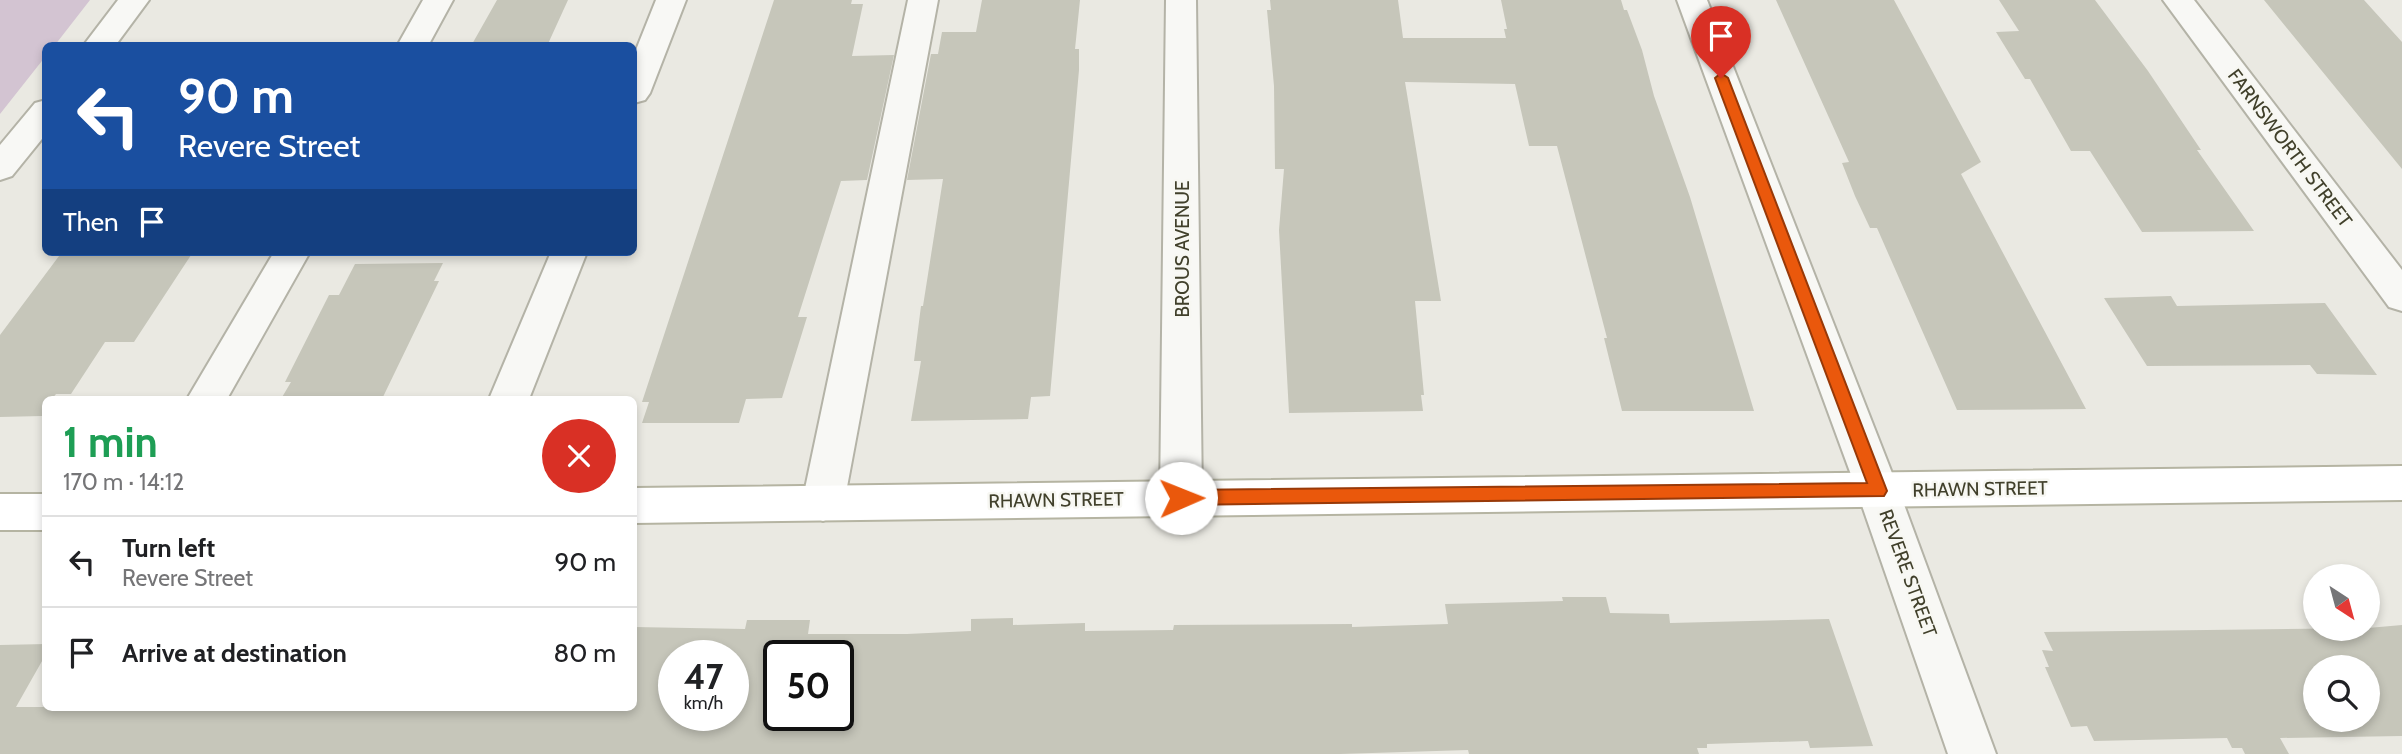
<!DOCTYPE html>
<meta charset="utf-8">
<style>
:root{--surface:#fff;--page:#f6f6f6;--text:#202124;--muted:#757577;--line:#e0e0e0}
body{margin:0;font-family:Cabin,sans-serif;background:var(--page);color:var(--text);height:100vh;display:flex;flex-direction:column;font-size:26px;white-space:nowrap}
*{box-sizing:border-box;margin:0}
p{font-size:23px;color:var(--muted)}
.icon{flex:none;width:38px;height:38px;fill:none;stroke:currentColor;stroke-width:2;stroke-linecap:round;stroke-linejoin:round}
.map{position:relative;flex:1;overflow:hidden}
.side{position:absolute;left:42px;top:396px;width:595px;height:315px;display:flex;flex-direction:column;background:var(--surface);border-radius:10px;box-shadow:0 4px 10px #0003}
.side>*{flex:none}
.top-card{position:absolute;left:42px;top:42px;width:595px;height:214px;border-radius:10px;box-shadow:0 4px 10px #0003;background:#1a4fa0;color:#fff;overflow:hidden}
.needle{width:46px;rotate:144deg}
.controls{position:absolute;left:2303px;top:564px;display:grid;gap:14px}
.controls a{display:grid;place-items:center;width:77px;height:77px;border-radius:50%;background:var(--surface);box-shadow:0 4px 10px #0003;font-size:35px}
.speed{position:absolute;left:658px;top:640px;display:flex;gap:14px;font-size:35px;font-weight:700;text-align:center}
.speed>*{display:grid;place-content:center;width:91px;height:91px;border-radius:50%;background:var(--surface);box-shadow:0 4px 10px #0003;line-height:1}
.speed small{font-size:18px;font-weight:400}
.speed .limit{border:4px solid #111;border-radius:10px;background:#fff;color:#111}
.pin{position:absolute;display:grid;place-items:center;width:60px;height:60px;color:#fff;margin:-72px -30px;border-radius:50% 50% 50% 0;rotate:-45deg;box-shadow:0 0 7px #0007}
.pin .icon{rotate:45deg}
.me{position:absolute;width:77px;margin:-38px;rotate:89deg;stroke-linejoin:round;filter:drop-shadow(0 0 5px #0008)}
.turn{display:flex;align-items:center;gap:24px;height:147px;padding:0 21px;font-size:32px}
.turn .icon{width:91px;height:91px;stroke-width:2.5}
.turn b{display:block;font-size:49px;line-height:60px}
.then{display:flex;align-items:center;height:66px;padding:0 21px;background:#0003;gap:14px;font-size:26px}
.round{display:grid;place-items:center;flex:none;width:74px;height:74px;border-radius:37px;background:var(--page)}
.summary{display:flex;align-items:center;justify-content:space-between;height:119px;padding:0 21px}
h1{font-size:42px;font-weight:700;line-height:52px;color:#1e9e55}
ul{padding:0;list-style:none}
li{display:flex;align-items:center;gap:21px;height:91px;padding:0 21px;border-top:2px solid var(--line)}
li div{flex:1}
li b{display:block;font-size:26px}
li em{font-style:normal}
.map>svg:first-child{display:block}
</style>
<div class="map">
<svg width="2402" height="754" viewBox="0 0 2402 754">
<rect width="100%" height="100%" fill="#eae9e2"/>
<path fill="#d3c4d2" d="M 0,0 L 90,0 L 55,45 L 46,46 L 45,57 L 0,114 Z"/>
<path fill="#c6c6ba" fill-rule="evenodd" d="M 497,0 L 568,0 L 547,46 L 471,46 Z
M 774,0 L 852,0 L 851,4 L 863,4 L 852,56 L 894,55 L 867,180 L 841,181 L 798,317 L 807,317 L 782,398 L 746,399 L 739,423 L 642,423 L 649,402 L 642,402 Z
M 982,0 L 1080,0 L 1075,49 L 1079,49 L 1079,70 L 1050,396 L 1031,397 L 1028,419 L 911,421 L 921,361 L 914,361 L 921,306 L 923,306 L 943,179 L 907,180 L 931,54 L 938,54 L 942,32 L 976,32 Z
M 1270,0 L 1398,0 L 1403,38 L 1506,38 L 1504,29 L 1507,29 L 1501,0 L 1621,0 L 1624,10 L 1627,10 L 1642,50 L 1654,96 L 1690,197 L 1754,411 L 1622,411 L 1604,338 L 1607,338 L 1557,146 L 1529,146 L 1515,84 L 1405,82 L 1441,301 L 1415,301 L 1424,395 L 1421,395 L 1423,411 L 1289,413 L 1279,230 L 1284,169 L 1275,169 L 1274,86 L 1267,10 L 1271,10 Z
M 1776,0 L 1894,0 L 1981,162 L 1961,174 L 2086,409 L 1957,410 L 1877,228 L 1870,228 L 1855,196 L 1842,163 L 1849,162 Z
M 1999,0 L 2095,0 L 2148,71 L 2201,150 L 2197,150 L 2254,231 L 2142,232 L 2090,151 L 2071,151 L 2030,79 L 2025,79 L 1996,32 L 2019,31 Z
M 2264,0 L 2364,0 L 2402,42 L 2402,169 Z
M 62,252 L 193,252 L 134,342 L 105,342 L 71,394 L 56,394 L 52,399 L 46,399 L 46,410 L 42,416 L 0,417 L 0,335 Z
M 443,263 L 434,281 L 439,281 L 382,399 L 281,399 L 291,382 L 285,382 L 329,295 L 339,295 L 355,264 Z
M 2171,296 L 2177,306 L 2325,303 L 2377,375 L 2317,374 L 2310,365 L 2147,366 L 2104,298 Z
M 1562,597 L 1606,597 L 1610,613 L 1669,614 L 1670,623 L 1829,619 L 1873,746 L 1810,748 L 1808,741 L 1707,744 L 1707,748 L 1697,748 L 1699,754 L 1469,754 L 1468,750 L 1340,754 L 0,754 L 0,645 L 46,644 L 46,654 L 16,707 L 634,707 L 634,627 L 745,629 L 747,620 L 810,620 L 808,634 L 907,634 L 971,631 L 971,619 L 1013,618 L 1013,625 L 1085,623 L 1085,631 L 1173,630 L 1174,625 L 1352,624 L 1352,627 L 1448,624 L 1445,604 L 1563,601 ZM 674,656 L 733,656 L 733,716 L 674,716 ZM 779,656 L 838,656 L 838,716 L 779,716 Z
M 2402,625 L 2402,736 L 2280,738 L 2289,754 L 2245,754 L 2242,748 L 2232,748 L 2227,738 L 2094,741 L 2087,726 L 2071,727 L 2045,667 L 2049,667 L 2042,650 L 2053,651 L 2044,632 L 2368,628 ZM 2315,667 L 2368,667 L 2368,719 L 2315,719 Z"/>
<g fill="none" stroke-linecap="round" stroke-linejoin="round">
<g stroke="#b4b3a7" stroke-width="4">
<path id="minor" d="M 118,0 L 149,0 L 115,46 L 83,46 Z
M 423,0 L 453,0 L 428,46 L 397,46 Z
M 656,0 L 686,0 L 650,93 L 645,100 L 634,103 L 634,55 Z
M 908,0 L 938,0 L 844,503 L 838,515 L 823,521 L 808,515 L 802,503 Z
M 1166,0 L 1196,0 L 1202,498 L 1196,510 L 1181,515 L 1166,510 L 1160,498 Z
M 1677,0 L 1707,0 L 1899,491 L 1996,754 L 1948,754 L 1857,491 Z
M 2163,0 L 2194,0 L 2402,270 L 2402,311 L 2389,307 Z
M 46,100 L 46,134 L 12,176 L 0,180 L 0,145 L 35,103 Z
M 274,252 L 310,252 L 227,399 L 187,399 Z
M 551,252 L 587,252 L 529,399 L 489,399 Z"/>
</g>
<g stroke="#b5b4a2" stroke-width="4">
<path id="major" d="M 2402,466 L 2402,500 L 634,523 L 634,488 Z
M 0,494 L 46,494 L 46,530 L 0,530 Z"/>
</g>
<use href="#minor" fill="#f8f8f5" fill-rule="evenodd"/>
<use href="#major" fill="#fff" fill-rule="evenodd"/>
</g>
<path fill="#ea580c" stroke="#983908" stroke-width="2" d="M 1721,73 L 1728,78 L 1887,491 L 1884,496 L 1181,505 L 1175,503 L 1173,498 L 1175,493 L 1181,490 L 1867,483 L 1715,78 Z"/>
<g text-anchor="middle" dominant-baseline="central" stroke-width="5" stroke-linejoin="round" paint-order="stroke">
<g font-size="19" fill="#41402b" stroke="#f7f7f2">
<text transform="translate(2290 148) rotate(53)">FARNSWORTH STREET</text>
<text transform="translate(1182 249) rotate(-90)">BROUS AVENUE</text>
<text transform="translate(1980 489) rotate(-1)">RHAWN STREET</text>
<text transform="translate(1056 500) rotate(-1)">RHAWN STREET</text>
<text transform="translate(1908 573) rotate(70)">REVERE STREET</text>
</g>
</g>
</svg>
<div class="controls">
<a><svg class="needle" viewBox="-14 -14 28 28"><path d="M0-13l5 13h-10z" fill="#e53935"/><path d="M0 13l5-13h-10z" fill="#757577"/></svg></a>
<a><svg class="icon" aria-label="search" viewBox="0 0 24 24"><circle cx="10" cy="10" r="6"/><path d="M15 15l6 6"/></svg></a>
</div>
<div class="speed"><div>47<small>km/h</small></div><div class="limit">50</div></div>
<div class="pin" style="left:1721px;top:78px;background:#d93025"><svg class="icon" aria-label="arrive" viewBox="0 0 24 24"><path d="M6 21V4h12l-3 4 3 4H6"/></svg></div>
<svg class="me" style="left:1181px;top:498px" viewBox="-20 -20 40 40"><circle r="19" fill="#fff"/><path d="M0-13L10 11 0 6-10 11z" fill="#ea580c"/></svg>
<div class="top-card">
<div class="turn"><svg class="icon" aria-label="left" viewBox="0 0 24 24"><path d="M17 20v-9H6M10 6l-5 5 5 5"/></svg><div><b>90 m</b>Revere Street</div></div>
<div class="then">Then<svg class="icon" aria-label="arrive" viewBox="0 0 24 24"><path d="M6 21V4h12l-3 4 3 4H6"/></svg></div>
</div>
<section class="side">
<div class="summary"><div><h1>1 min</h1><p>170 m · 14:12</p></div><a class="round" style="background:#d93025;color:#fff"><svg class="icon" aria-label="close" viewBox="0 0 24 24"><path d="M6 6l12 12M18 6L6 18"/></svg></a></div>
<ul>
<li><svg class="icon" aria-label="left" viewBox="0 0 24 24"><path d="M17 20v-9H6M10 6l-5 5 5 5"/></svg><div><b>Turn left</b><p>Revere Street</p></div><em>90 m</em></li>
<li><svg class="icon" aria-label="arrive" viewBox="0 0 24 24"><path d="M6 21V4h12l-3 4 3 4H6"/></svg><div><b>Arrive at destination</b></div><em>80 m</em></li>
</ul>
</section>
</div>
